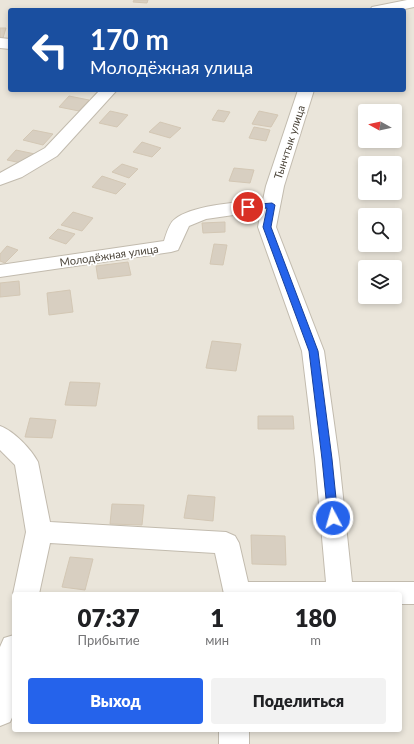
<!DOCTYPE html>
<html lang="ru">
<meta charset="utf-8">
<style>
:root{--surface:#fff;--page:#f2f2f2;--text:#202124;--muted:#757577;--accent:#2563eb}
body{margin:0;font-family:Lato,sans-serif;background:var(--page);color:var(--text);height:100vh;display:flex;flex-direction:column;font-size:15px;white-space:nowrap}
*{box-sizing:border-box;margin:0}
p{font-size:13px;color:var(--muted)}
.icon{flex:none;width:22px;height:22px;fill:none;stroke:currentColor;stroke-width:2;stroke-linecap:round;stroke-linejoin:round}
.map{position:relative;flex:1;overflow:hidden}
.sheet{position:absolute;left:12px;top:592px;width:390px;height:140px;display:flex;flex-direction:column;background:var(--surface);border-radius:4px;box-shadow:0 2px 6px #0003}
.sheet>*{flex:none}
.guide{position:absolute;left:8px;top:8px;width:398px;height:84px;border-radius:4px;box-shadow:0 2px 6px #0003;background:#1a4fa0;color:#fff;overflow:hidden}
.needle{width:26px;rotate:278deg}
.tools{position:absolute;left:358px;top:104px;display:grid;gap:8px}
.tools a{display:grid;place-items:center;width:44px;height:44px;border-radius:4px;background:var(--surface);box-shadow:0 2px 6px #0003;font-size:20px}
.pin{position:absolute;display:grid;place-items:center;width:34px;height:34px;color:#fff;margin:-17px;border:2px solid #fff;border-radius:50%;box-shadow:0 1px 4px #0007}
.me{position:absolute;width:44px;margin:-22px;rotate:354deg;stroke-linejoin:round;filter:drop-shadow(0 0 3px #0008)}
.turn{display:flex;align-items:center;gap:14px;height:84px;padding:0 16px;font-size:18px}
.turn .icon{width:52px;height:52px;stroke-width:2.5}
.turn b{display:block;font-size:28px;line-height:34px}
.eta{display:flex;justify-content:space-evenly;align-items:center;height:68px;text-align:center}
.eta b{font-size:24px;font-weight:800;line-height:28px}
.cta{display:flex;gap:8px;margin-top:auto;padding:8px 16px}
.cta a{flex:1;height:46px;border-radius:4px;background:var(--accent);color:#fff;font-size:16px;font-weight:800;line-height:46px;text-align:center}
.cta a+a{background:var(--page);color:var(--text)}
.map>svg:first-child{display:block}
</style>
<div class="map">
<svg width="414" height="744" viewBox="0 0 414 744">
<rect width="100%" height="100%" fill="#f6f3ec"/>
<path fill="#eae5da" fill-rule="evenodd" d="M 0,0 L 414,0 L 414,744 L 0,744 ZM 10,10 L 404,10 L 404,90 L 10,90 ZM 365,111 L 395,111 L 395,141 L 365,141 ZM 365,163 L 395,163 L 395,193 L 365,193 ZM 365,215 L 395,215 L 395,245 L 365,245 ZM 365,267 L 395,267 L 395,297 L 365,297 ZM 14,594 L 400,594 L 400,730 L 14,730 Z"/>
<path fill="#d8cfc1" stroke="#d3c7b4" d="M 134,0 L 148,0 L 147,3 L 133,2 Z
M 0,28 L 6,28 L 3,38 L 0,37 Z
M 69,96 L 89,100 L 79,111 L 59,107 Z
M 218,110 L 230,112 L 224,122 L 212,120 Z
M 110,111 L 128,115 L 117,127 L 99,123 Z
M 259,111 L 278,115 L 271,127 L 252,124 Z
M 160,122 L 181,128 L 170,138 L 149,132 Z
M 254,127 L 270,130 L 266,141 L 249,138 Z
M 33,130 L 53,134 L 43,145 L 23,140 Z
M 142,142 L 161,148 L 152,157 L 133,152 Z
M 16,150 L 35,154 L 26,164 L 7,160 Z
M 122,164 L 138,169 L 129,178 L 112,172 Z
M 234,168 L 254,170 L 250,183 L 229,181 Z
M 102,176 L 126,184 L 116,194 L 92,187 Z
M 73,212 L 93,218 L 82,231 L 61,225 Z
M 225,222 L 225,232 L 203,233 L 202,223 Z
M 58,229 L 75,234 L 66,244 L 49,238 Z
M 214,244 L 227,245 L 223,265 L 210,264 Z
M 7,246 L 18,250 L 5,263 L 0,261 L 0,254 Z
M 128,262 L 131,275 L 98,279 L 96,266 Z
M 19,281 L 20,295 L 0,297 L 0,283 Z
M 70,290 L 73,312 L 49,315 L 47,293 Z
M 212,341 L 241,344 L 236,371 L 206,368 Z
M 70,382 L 100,383 L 96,406 L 65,405 Z
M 258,416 L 293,416 L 294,429 L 258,429 Z
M 30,418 L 56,420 L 52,438 L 25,437 Z
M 188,495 L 215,497 L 213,521 L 184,518 Z
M 112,504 L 144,505 L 142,525 L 110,524 Z
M 251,535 L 285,536 L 286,565 L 252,564 Z
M 70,557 L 93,559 L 85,590 L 62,587 Z"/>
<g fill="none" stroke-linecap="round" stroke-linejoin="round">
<g stroke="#c2bbae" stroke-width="2">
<path id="minor" d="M 407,0 L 414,0 L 414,7 L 400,10 L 370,10 L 372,7 Z
M 0,38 L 10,39 L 10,49 L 0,48 Z
M 100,90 L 117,90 L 57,156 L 22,177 L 0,185 L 0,173 L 45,148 Z
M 298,90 L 314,90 L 284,186 L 276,227 L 324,351 L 339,459 L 352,582 L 414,582 L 414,604 L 400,604 L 400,594 L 224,594 L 215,553 L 50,543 L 39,594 L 14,594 L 14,597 L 13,594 L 26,532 L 15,465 L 0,450 L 0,426 C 14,431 31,449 38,462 L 50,522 L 226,532 L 235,536 L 239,543 L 248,582 L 326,582 L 315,459 L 302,351 L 258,227 L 261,211 L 206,219 L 189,226 L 178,250 L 171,252 L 0,277 L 0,265 L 164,241 C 166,235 169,223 175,219 C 193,205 240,202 263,200 L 266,186 Z
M 14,635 L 14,713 L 10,722 L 0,726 L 0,647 L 4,638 Z
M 219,730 L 249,730 L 249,744 L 219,744 Z"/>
</g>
<use href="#minor" fill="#fff" fill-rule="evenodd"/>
</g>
<path fill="#2563eb" stroke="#184099" d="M 272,203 L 275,205 L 271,227 L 318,351 L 332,459 L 338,518 L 337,521 L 333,523 L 330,521 L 328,518 L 322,459 L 309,351 L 263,227 L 267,208 L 248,210 L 244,207 L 248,205 Z"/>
<g text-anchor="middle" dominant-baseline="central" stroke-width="3.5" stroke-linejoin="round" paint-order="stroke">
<g font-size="11" fill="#4b4439" stroke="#fff">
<text transform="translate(289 142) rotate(-72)">Тынчтык улица</text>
<text transform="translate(109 255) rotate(-8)">Молодёжная улица</text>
</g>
</g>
</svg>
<div class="tools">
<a><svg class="needle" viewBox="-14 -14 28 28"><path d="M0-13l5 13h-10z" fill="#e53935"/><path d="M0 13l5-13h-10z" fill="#757577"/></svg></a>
<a><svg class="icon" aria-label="sound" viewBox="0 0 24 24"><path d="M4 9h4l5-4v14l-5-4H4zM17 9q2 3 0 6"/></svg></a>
<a><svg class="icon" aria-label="search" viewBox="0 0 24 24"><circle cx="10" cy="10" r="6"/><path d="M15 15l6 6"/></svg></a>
<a><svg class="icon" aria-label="layers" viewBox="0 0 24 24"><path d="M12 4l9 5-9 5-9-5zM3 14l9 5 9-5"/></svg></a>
</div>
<div class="pin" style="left:248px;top:207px;background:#d93025"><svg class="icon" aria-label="arrive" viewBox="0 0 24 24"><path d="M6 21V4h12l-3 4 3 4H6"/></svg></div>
<svg class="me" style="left:333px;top:518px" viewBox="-20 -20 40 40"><circle r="17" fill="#2563eb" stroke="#fff" stroke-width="3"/><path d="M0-11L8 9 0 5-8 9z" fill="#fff"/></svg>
<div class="guide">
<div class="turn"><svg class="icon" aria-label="left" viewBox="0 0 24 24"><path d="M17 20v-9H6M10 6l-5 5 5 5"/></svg><div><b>170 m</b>Молодёжная улица</div></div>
</div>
<section class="sheet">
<div class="eta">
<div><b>07:37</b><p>Прибытие</p></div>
<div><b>1</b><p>мин</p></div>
<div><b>180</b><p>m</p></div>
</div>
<div class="cta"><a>Выход</a><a>Поделиться</a></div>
</section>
</div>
